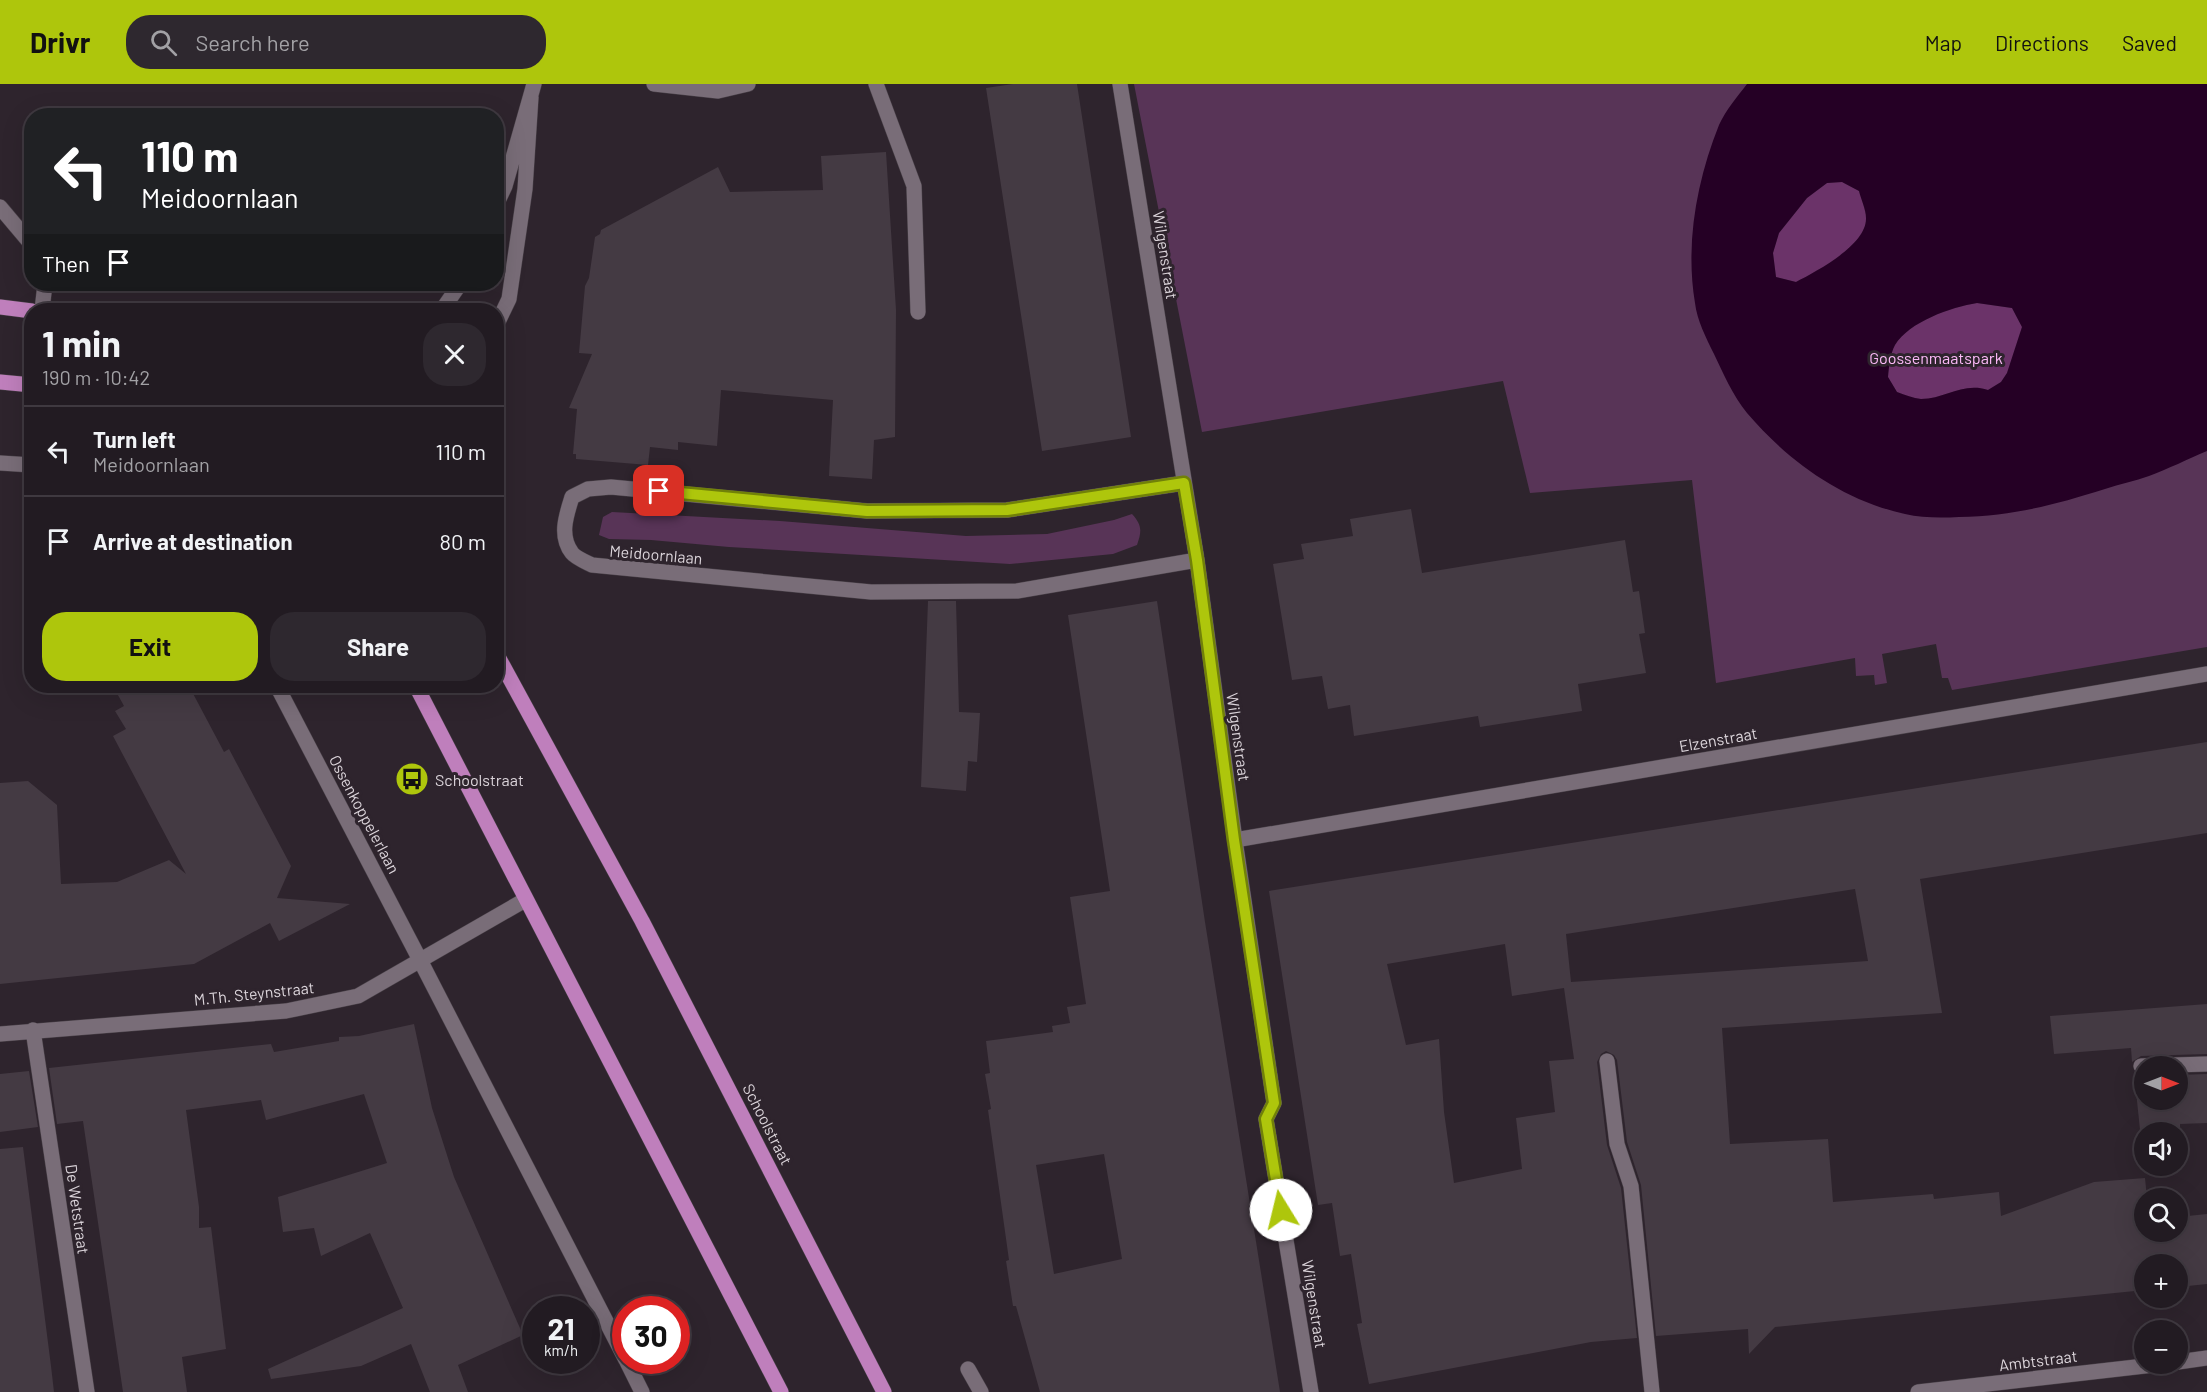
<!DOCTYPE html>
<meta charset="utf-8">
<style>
:root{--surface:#221b22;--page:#2e282f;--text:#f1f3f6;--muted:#a2a1a5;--line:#3f3940;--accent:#aec60c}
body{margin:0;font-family:Barlow,sans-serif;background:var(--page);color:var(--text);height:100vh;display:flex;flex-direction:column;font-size:22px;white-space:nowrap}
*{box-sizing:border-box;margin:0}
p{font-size:20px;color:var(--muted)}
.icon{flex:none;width:33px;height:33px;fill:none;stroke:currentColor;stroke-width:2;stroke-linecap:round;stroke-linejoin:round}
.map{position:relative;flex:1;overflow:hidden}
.drawer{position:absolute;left:24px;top:219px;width:480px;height:390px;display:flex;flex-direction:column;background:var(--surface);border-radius:24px;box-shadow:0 6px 24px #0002,0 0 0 2px var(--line)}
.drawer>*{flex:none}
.banner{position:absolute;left:24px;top:24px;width:480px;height:183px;border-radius:24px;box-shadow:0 6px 24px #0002,0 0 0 2px var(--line);background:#202124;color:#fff;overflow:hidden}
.needle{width:39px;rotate:90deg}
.fabs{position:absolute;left:2134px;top:972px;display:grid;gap:12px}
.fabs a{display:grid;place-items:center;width:54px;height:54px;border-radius:50%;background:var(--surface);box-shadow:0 6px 24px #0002,0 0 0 2px var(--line);font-size:30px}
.speed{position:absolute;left:522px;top:1212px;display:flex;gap:12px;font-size:30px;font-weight:700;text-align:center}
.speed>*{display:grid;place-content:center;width:78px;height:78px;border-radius:50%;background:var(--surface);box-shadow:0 6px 24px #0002,0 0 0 2px var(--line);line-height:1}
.speed small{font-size:15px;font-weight:400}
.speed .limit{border:9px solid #d22;background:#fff;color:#111}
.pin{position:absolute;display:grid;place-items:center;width:51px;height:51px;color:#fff;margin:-26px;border-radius:12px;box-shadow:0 3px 9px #0006}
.me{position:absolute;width:66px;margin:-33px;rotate:351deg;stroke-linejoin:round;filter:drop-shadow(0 0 4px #0008)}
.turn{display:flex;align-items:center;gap:21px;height:126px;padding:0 18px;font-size:27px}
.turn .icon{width:78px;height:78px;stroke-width:2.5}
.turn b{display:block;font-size:42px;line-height:51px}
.then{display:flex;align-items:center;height:57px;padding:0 18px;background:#0003;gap:12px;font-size:22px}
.round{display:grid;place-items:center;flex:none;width:63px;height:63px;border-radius:24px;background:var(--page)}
.headline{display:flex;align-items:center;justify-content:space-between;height:102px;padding:0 18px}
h1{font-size:36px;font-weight:700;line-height:45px}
.action{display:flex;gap:12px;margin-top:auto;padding:12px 18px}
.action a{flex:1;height:69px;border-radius:24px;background:var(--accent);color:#111;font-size:24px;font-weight:700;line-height:69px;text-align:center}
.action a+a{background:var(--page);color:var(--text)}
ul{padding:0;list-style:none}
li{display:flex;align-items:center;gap:18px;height:90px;padding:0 18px;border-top:2px solid var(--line)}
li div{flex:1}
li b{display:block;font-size:22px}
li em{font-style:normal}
header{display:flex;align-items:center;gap:36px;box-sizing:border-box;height:84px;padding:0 30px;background:var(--accent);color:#111}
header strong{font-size:28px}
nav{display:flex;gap:33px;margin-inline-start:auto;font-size:21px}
.search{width:420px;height:54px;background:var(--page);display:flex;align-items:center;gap:15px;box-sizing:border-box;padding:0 21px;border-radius:24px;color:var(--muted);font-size:22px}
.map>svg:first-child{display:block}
</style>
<header>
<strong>Drivr</strong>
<div class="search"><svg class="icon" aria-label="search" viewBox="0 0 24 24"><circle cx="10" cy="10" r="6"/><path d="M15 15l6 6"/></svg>Search here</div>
<nav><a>Map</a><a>Directions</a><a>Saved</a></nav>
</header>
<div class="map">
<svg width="2207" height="1308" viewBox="0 0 2207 1308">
<rect width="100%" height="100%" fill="#2e242d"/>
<path fill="#583457" d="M 1134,0 L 2207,0 L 2207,563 L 1952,606 L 1948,594 L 1942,594 L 1936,560 L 1882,570 L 1887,599 L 1875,601 L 1874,591 L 1856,592 L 1855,574 L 1716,599 L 1692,396 L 1530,409 L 1503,297 L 1202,348 Z
M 612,428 L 780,437 L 966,452 L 1047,450 L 1114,436 L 1132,430 C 1142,441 1142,447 1137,461 L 1113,470 L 1010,480 L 729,463 L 651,456 L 609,455 L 599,451 L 603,433 Z"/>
<path fill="#6b3369" d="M 1842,98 L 1859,107 C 1861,115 1866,126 1866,134 C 1867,161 1817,187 1796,198 L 1776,193 L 1773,169 L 1779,149 L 1807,114 L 1827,99 Z
M 1977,219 L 2012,224 L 2022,243 L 2007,289 L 2001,298 L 1988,306 C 1962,298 1946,315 1921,315 C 1913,314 1905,311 1897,308 L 1888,293 C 1889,283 1890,270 1895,261 C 1909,238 1951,223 1977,219 Z"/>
<path fill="#250025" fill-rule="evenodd" d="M 1747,0 L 2207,0 L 2207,367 C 2188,375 2168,385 2149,392 C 2135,397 2120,400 2105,405 C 2054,421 2013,432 1959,433 C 1941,434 1922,434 1905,430 C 1842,416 1788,377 1747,329 C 1733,312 1723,289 1714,270 C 1706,254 1697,236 1695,219 C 1685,159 1697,96 1719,41 C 1726,26 1737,13 1747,0 ZM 1842,98 L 1859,107 C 1861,115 1866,126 1866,134 C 1867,161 1817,187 1796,198 L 1776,193 L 1773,169 L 1779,149 L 1807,114 L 1827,99 ZM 1977,219 L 2012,224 L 2022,243 L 2007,289 L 2001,298 L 1988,306 C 1962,298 1946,315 1921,315 C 1913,314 1905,311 1897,308 L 1888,293 C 1889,283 1890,270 1895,261 C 1909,238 1951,223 1977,219 Z"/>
<path fill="#443a43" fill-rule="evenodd" d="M 1013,0 L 1077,0 L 1131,353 L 1042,367 L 986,4 Z
M 886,68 L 896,226 L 895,353 L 874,356 L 872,395 L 829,392 L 833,316 L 721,306 L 717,362 L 678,358 L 678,366 L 650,363 L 648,381 L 576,375 L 576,370 L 573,370 L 577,325 L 569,324 L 592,270 L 579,269 L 585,202 L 589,194 L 595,153 L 600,150 L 601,146 L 718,83 L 730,108 L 823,106 L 821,72 Z
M 1411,425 L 1422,489 L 1625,456 L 1633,508 L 1639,507 L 1645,549 L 1639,550 L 1646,589 L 1578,600 L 1582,627 L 1480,643 L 1478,632 L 1354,652 L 1350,621 L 1328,625 L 1322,592 L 1292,596 L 1273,480 L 1304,475 L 1301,460 L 1353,452 L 1350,435 Z
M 928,517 L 956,517 L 959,628 L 980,629 L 977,678 L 968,677 L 966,707 L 921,703 Z
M 1157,517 L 1205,838 L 1280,1308 L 1040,1308 L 1016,1222 L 1013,1222 L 1006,1177 L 1009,1176 L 988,1026 L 991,1025 L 985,990 L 990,989 L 986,957 L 1053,948 L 1052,942 L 1070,939 L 1067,923 L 1086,920 L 1070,813 L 1110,807 L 1068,531 ZM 1104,1070 L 1122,1175 L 1054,1190 L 1036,1081 Z
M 113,602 L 189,602 L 224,668 L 229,665 L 291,782 L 277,814 L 350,820 L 279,857 L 270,839 L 194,880 L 0,900 L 0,699 L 28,697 L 57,721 L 61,800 L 117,798 L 169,776 L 186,790 L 113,652 L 126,645 L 115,627 L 124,622 Z
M 2207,658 L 2207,749 L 1920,795 L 1942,929 L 1722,944 L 1730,1060 L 1828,1055 L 1833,1118 L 1933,1110 L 1934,1115 L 1999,1108 L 2001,1132 L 2094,1098 L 2145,1094 L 2147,1114 L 2145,1114 L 2145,1148 L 2178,1148 L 2178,1133 L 2207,1130 L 2207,1200 L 2178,1203 L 2178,1180 L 2145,1180 L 2145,1206 L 1775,1243 L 1749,1270 L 1748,1245 L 1656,1252 L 1641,1101 L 1627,1058 L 1617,976 L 1614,971 L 1606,967 L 1601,970 L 1597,978 L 1607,1061 L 1621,1104 L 1637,1254 L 1591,1258 L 1369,1300 L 1357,1240 L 1362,1239 L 1351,1170 L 1340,1172 L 1332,1119 L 1318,1121 L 1269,807 ZM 1855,805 L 1868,877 L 1571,898 L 1566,850 ZM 1505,860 L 1512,912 L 1564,904 L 1574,975 L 1549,977 L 1555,1028 L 1516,1034 L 1522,1085 L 1454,1099 L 1444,1028 L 1439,955 L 1406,961 L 1387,880 Z
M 2207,920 L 2207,970 L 2141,972 L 2132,978 L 2131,964 L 2054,970 L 2050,932 Z
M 414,940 L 432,1024 L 454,1093 L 523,1251 L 458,1281 L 468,1308 L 430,1308 L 411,1260 L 361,1282 L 271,1295 L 268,1285 L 403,1224 L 370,1149 L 321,1172 L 314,1144 L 283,1148 L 278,1113 L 387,1079 L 364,1010 L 266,1036 L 261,1016 L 186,1026 L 199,1123 L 199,1144 L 211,1143 L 226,1265 L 182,1273 L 187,1308 L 123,1308 L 83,1037 L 57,1040 L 49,984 L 271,960 L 274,968 L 339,957 L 339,953 L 359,952 Z
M 29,987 L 38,1043 L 0,1048 L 0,990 Z
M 2134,988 L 2137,991 L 2145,992 L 2145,1016 L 2178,1016 L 2178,991 L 2207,990 L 2207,1039 L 2180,1040 L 2180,1061 L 2178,1061 L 2178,1048 L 2145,1048 L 2145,1065 L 2142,1065 Z
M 23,1063 L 51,1282 L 54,1308 L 0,1308 L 0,1065 Z"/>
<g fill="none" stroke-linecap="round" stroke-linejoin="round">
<g stroke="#494148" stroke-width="16">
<path id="minor" d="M 654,0 L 718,7 L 748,0
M 876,0 L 914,102 L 918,228
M 1120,0 L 1197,476 L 1235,756 L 1274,1019 L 1266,1035 L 1311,1308
M 496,121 L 505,102 L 534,0
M 0,123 L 32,161
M 42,226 L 45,200
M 442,226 L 460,200
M 496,242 L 509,215 L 525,105 L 531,13
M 0,379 L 32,381
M 1184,399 L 1007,426 L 867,427 L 611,403 L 588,405 L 572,413 C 566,432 559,452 572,469 C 576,474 586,478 592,481 L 871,508 L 1017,507 L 1197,476
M 277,602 L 420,876 L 626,1276
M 1235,756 L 2207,590
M 33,946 L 87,1308
M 0,950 L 286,927 L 358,912 L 525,816
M 1607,977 L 1617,1060 L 1631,1102 L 1652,1308
M 2141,982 L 2207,980
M 626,1276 L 642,1308
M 2178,1278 L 2207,1274
M 968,1285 L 981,1308
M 1918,1308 L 2162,1280"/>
</g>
<g stroke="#494148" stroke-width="16">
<path id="major" d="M 0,223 L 32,227
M 0,298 L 32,301
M 496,569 L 642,837 L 884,1308
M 416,602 L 781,1308"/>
</g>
<use href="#minor" stroke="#796d78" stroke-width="15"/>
<use href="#major" stroke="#bf7fbc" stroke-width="15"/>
</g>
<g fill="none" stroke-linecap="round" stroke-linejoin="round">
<g stroke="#718108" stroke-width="15">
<path id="route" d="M 659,407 L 867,427 L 1007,426 L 1184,399 L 1197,476 L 1234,756 L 1274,1019 L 1266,1035 L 1281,1126"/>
</g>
<use href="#route" stroke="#aec60c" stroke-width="10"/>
</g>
<defs>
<g id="bus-disc" transform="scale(1.725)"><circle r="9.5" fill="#aec60c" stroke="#2e242d"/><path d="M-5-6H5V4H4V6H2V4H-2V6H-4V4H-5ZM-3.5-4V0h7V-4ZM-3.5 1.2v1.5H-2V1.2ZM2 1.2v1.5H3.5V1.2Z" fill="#111"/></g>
</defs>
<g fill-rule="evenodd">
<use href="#bus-disc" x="412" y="695"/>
</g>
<g text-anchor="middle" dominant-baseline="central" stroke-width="6" stroke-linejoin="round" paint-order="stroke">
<g font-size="16" fill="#dbd4da" stroke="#2e242d">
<text transform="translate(1166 171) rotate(81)">Wilgenstraat</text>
<text transform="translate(656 470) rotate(5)">Meidoornlaan</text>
<text transform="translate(1239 653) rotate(82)">Wilgenstraat</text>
<text transform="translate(1718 655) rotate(-10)">Elzenstraat</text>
<text transform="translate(365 730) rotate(62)">Ossenkoppelerlaan</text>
<text transform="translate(254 909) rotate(-6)">M.Th. Steynstraat</text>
<text transform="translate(768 1040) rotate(63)">Schoolstraat</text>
<text transform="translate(78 1125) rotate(82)">De Wetstraat</text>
<text transform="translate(1315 1220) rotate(81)">Wilgenstraat</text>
<text transform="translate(2038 1276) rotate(-7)">Ambtstraat</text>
</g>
<g font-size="16" fill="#fdbaf9" stroke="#2e242d">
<text x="1936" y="273">Goossenmaatspark</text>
</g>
<g font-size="16" fill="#dbd4da" stroke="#2e242d" text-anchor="start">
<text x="435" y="695">Schoolstraat</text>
</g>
</g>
</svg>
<div class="fabs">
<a><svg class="needle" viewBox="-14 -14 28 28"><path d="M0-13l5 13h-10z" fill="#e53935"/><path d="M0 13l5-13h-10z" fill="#a2a1a5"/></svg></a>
<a><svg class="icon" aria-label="sound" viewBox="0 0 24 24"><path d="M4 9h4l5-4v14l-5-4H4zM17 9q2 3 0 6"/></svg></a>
<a><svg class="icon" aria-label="search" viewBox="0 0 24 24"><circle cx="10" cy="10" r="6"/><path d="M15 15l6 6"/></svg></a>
<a>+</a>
<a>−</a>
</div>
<div class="speed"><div>21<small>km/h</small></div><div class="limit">30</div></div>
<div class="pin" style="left:659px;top:407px;background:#d93025"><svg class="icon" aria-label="arrive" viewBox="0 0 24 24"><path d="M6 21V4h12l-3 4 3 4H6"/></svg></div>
<svg class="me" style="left:1281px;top:1126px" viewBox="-20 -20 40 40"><circle r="19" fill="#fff"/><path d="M0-13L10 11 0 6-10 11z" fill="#aec60c"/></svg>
<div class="banner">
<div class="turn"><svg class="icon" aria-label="left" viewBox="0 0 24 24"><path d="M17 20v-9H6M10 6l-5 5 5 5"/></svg><div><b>110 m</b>Meidoornlaan</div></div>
<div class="then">Then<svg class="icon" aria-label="arrive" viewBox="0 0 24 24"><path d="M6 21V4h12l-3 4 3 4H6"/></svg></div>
</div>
<section class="drawer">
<div class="headline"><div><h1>1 min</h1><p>190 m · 10:42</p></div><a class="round"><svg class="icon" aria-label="close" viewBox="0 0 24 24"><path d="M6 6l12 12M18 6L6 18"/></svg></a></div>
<ul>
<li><svg class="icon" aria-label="left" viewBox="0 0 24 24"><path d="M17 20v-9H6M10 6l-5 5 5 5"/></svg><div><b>Turn left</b><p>Meidoornlaan</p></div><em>110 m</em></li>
<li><svg class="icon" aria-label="arrive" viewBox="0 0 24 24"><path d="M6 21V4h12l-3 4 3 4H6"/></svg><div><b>Arrive at destination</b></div><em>80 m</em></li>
</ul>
<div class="action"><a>Exit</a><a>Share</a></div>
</section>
</div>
